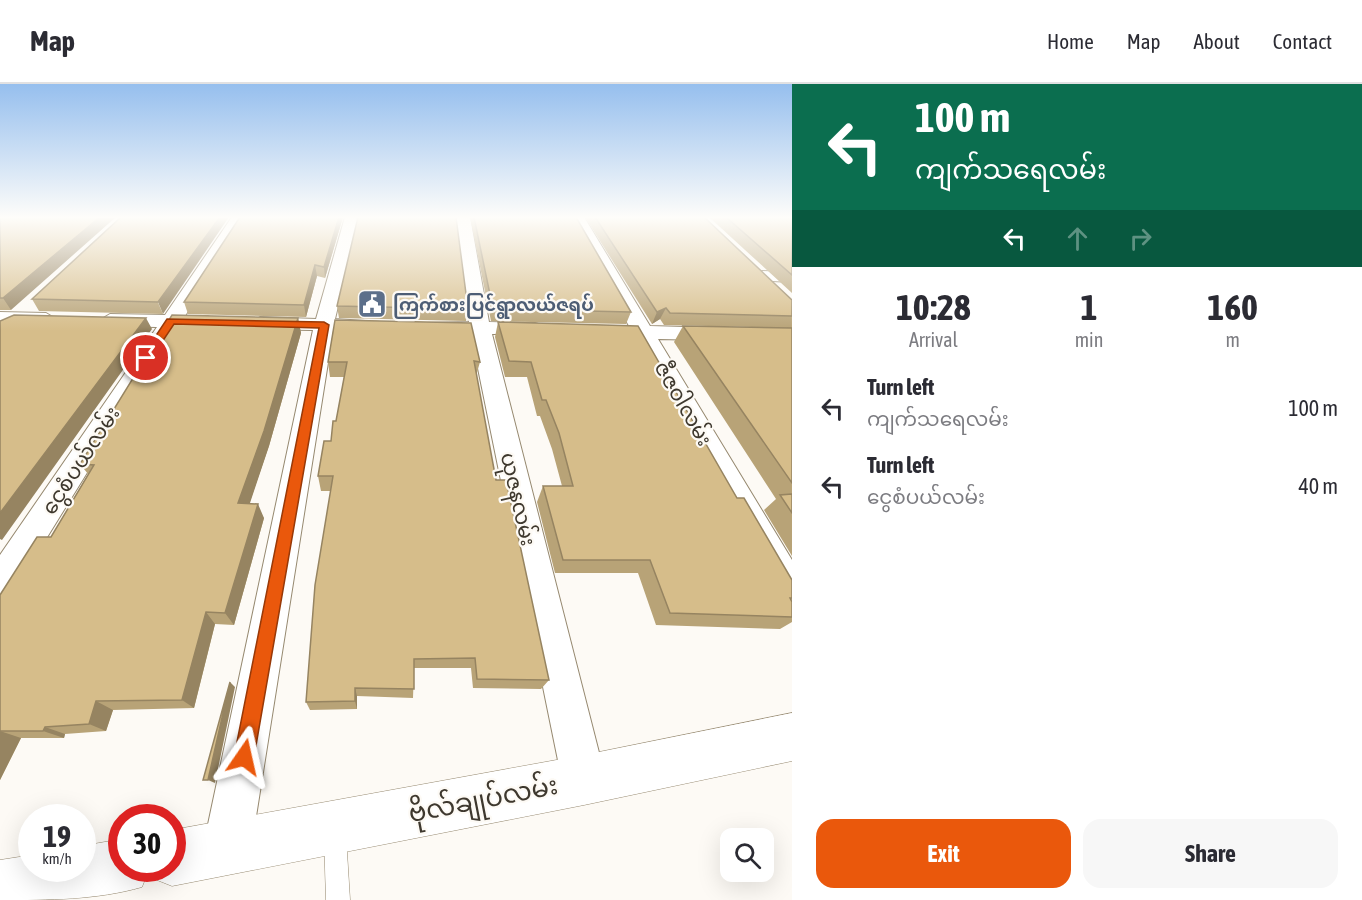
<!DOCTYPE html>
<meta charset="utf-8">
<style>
:root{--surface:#fff;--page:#f7f7f7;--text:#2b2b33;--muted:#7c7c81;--line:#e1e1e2;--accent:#ea580c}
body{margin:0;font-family:"Asap Condensed","Noto Sans Myanmar",sans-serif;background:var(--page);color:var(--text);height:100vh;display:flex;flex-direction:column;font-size:22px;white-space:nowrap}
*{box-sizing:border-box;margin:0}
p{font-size:20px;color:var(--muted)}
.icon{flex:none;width:33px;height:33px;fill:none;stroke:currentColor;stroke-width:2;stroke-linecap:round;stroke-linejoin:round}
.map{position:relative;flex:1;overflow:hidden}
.drawer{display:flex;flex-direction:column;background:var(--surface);width:570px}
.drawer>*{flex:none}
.hud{background:#0b6e4f;color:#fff;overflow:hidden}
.buttons{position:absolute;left:720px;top:744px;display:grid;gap:12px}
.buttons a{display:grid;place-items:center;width:54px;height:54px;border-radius:12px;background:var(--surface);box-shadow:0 6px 24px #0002;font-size:30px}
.speed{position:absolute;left:18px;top:720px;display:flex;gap:12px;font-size:30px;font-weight:700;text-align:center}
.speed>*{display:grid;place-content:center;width:78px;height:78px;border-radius:50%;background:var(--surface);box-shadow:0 6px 24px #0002;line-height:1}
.speed small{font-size:15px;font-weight:400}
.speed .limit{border:9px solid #d22;background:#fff;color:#111}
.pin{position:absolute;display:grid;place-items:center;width:51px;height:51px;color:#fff;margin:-26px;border:3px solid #fff;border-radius:50%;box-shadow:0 2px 6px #0007}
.me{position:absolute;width:66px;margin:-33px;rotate:11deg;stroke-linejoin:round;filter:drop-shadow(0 0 4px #0008)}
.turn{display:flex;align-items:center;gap:21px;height:126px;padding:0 24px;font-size:27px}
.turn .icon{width:78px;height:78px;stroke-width:2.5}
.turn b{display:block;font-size:42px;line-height:51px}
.lanes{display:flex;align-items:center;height:57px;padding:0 24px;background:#0003;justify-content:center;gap:30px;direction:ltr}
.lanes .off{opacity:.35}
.eta{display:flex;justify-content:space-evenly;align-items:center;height:102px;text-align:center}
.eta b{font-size:36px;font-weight:700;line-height:42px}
.action{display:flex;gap:12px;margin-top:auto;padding:12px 24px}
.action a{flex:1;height:69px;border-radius:18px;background:var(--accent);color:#fff;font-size:24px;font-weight:700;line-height:69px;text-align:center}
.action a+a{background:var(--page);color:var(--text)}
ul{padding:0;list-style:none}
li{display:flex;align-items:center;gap:18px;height:78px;padding:0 24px}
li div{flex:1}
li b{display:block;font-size:22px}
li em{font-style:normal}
header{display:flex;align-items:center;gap:36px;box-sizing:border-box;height:84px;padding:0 30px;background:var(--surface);border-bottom:2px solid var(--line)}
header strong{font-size:28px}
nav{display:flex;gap:33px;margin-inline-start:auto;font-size:21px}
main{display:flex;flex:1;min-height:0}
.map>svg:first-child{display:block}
</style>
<header>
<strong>Map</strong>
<nav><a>Home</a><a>Map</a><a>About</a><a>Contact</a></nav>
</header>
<main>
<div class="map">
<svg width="792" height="816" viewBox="0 0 792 816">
<rect width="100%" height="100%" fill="#fdfaf5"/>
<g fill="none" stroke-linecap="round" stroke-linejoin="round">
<g stroke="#968970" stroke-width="1">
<path id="lane" d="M 335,741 L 343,744 L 346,752 L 350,816 L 326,816 L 324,752 L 327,744 Z"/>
</g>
<g stroke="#968970" stroke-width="2">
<path id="street" d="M 232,133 L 246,133 L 185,232 L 208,232 L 218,238 L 208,244 L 177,243 L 12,510 L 0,514 L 0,471 L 157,243 L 110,242 L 100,236 L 110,230 L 165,231 Z
M 345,133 L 359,133 L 335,235 L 380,238 L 383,242 L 380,246 L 333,247 L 251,764 L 244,781 L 227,788 L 210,781 L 203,764 L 313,246 L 260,245 L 250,239 L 260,233 L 316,235 Z
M 456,133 L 470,133 L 489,238 L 535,239 L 542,241 L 545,245 L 542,249 L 492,250 L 606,696 L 599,711 L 584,718 L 569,711 L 562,696 L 471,250 L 427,247 L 424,243 L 427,239 L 469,238 Z
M 570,133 L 584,133 L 650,242 L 792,246 L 792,258 L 658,255 L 792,476 L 792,521 L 780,517 L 636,254 L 595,251 L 592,247 L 595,243 L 629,242 Z
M 761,187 L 792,188 L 792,198 L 755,196 L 752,192 Z
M 0,228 L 46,229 L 56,235 L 46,241 L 0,240 Z"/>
</g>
<g stroke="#968970" stroke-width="1">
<path id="secondary" d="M 792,629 L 792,677 L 584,721 L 172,802 L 152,794 L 149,785 L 142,803 C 97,816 48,816 0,816 L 0,776 L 32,771 L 32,784 L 82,784 L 82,762 L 122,755 L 122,784 L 172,784 L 172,746 L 584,671 Z"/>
</g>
<use href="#lane" fill="#fff" fill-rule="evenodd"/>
<use href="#street" fill="#fff" fill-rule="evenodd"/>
<use href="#secondary" fill="#fff" fill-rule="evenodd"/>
</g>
<path fill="#b8a377" d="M 0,133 L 11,226 L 0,226 Z
M 121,133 L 163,230 L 39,227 L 32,215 Z
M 343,133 L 325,194 L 317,192 L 306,233 L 188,230 L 184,218 Z
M 470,133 L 576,133 L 631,228 L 626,240 L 491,237 Z
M 585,133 L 704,133 L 792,216 L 792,244 L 664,241 L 660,235 L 652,240 Z
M 709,133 L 792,133 L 792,209 Z
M 337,222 L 468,225 L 466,237 L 339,234 Z
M 298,234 L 301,249 L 269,362 L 249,420 L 264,434 L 234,541 L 215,540 L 194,624 L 113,626 L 106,647 L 65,650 L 64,654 L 21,654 L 0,696 L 0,511 L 51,453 L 88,390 L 80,380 Z
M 498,238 L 737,414 L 792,496 L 792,538 L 780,545 L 656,541 L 638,489 L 555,489 L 537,418 L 543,402 L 562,402 L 552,365 L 540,332 L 537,332 L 527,293 L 505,293 L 495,253 Z
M 683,242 L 792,244 L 792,472 L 764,426 L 776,415 L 674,258 Z
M 328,278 L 480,278 L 476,292 L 496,396 L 549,596 L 541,605 L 473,604 L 471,584 L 414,584 L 413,614 L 357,612 L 357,625 L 310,626 L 306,618 L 331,407 L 321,407 L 318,392 L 331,357 L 336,337 L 344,293 L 330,293 Z"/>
<path fill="#968461" d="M 100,133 L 116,133 L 11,226 L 3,214 Z
M 220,133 L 229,133 L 163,230 L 158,218 Z
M 339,133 L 343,133 L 325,194 L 324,183 Z
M 315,181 L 317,192 L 306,233 L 304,221 Z
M 666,224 L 660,235 L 652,240 L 657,228 Z
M 146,234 L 152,245 L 2,456 L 0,455 L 0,429 Z
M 298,234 L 301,249 L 269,362 L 245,434 L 238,419 Z
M 258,420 L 264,434 L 234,541 L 225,529 Z
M 206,528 L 215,540 L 194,624 L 182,616 Z
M 230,598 L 235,603 L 215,699 L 208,696 Z
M 355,604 L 357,612 L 357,625 L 355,617 Z
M 96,617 L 113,626 L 106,647 L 89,640 Z
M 45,643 L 65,650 L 64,654 L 43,647 Z
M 0,647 L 21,654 L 0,696 Z"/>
<path fill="#d6bd8a" stroke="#968461" stroke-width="1.5" d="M 1,133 L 100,133 L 3,214 L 0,214 L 0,134 Z
M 121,133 L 220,133 L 158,218 L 32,215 Z
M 240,133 L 339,133 L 324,183 L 315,181 L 304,221 L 184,218 Z
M 358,133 L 456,133 L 468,225 L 337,222 Z
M 474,133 L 576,133 L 631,228 L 493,225 Z
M 595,133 L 704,133 L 792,216 L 792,232 L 670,229 L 666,224 L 657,228 Z
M 726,133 L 792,133 L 792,191 Z
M 14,231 L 146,234 L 0,429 L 0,237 Z
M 172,231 L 298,234 L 264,347 L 238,419 L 258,420 L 225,529 L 206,528 L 182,616 L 96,617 L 89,640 L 45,643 L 43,647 L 0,647 L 0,511 L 37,453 L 51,453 L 94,381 L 80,380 Z
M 335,236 L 471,239 L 480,278 L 474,277 L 496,396 L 506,396 L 549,596 L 477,595 L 475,574 L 414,575 L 414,605 L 355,604 L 355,617 L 306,618 L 315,501 L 333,392 L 318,392 L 324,357 L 331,357 L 333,337 L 336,337 L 347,278 L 328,278 Z
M 498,238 L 638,242 L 737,414 L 744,414 L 792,496 L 792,514 L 790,514 L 792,518 L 792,533 L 670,529 L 650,476 L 563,476 L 543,402 L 573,402 L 559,349 L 546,316 L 542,316 L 531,278 L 509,277 Z
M 683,242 L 792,244 L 792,399 Z
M 792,410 L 792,429 L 780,411 Z
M 230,598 L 208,696 L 203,696 Z"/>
<linearGradient id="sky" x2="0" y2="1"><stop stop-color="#96bfee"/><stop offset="0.54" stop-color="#fefdfa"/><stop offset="1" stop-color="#fefdfa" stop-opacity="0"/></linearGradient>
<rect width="792" height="247" fill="url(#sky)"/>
<path fill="#ea580c" stroke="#983908" stroke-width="1.5" d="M 167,235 L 324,238 L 329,241 L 254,673 L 251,680 L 244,683 L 237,680 L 234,673 L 319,244 L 174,240 L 150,276 L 143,276 L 141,274 Z"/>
<defs>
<g id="civic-square" transform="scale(1.5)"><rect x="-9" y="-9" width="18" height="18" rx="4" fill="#5c6f8a" stroke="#fdfaf5"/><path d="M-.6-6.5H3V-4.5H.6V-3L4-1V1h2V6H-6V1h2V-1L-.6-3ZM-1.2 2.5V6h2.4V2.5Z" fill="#fff"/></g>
</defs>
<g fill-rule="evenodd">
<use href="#civic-square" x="372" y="220"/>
</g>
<g text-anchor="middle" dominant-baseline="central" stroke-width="4.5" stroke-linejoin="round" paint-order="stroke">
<g font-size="18" font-weight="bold" fill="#4e5e75" stroke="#fdfaf5" text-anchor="start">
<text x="393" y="220">ကြက်စားပြင်ရွာလယ်ဇရပ်</text>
</g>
<g font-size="21" fill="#3e382e" stroke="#fdfaf5">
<text transform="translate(684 319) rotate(60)">ဇီဇဝါလမ်း</text>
<text transform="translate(80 376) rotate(-57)">ငွေစံပယ်လမ်း</text>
<text transform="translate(519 415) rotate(77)">ယုဇနလမ်း</text>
</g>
<g font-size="26" fill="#3e382e" stroke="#fdfaf5">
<text transform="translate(483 715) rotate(-11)">ဗိုလ်ချုပ်လမ်း</text>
</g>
</g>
</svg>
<div class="buttons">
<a><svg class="icon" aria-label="search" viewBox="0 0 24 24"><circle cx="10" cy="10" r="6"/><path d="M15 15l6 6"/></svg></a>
</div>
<div class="speed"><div>19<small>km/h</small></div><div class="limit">30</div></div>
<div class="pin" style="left:146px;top:274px;background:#d93025"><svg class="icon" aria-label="arrive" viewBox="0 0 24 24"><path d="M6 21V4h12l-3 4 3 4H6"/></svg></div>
<svg class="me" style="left:244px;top:673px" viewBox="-20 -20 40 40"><path d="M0-17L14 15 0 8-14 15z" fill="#ea580c" stroke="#fff" stroke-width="4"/></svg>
</div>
<section class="drawer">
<div class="hud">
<div class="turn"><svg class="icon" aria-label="left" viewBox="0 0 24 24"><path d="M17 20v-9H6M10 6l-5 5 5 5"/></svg><div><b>100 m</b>ကျက်သရေလမ်း</div></div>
<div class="lanes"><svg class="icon" aria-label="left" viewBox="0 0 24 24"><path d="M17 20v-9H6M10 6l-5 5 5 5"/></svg><svg class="icon off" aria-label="ahead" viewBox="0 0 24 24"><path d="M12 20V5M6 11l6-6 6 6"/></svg><svg class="icon off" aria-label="right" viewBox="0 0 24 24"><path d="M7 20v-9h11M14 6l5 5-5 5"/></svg></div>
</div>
<div class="eta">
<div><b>10:28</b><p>Arrival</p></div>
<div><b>1</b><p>min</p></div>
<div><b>160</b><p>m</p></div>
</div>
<ul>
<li><svg class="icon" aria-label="left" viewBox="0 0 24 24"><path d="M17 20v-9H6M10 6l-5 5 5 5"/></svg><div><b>Turn left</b><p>ကျက်သရေလမ်း</p></div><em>100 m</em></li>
<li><svg class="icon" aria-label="left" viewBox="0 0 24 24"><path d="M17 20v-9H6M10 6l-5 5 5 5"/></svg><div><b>Turn left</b><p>ငွေစံပယ်လမ်း</p></div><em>40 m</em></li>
</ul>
<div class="action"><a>Exit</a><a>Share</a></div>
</section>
</main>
